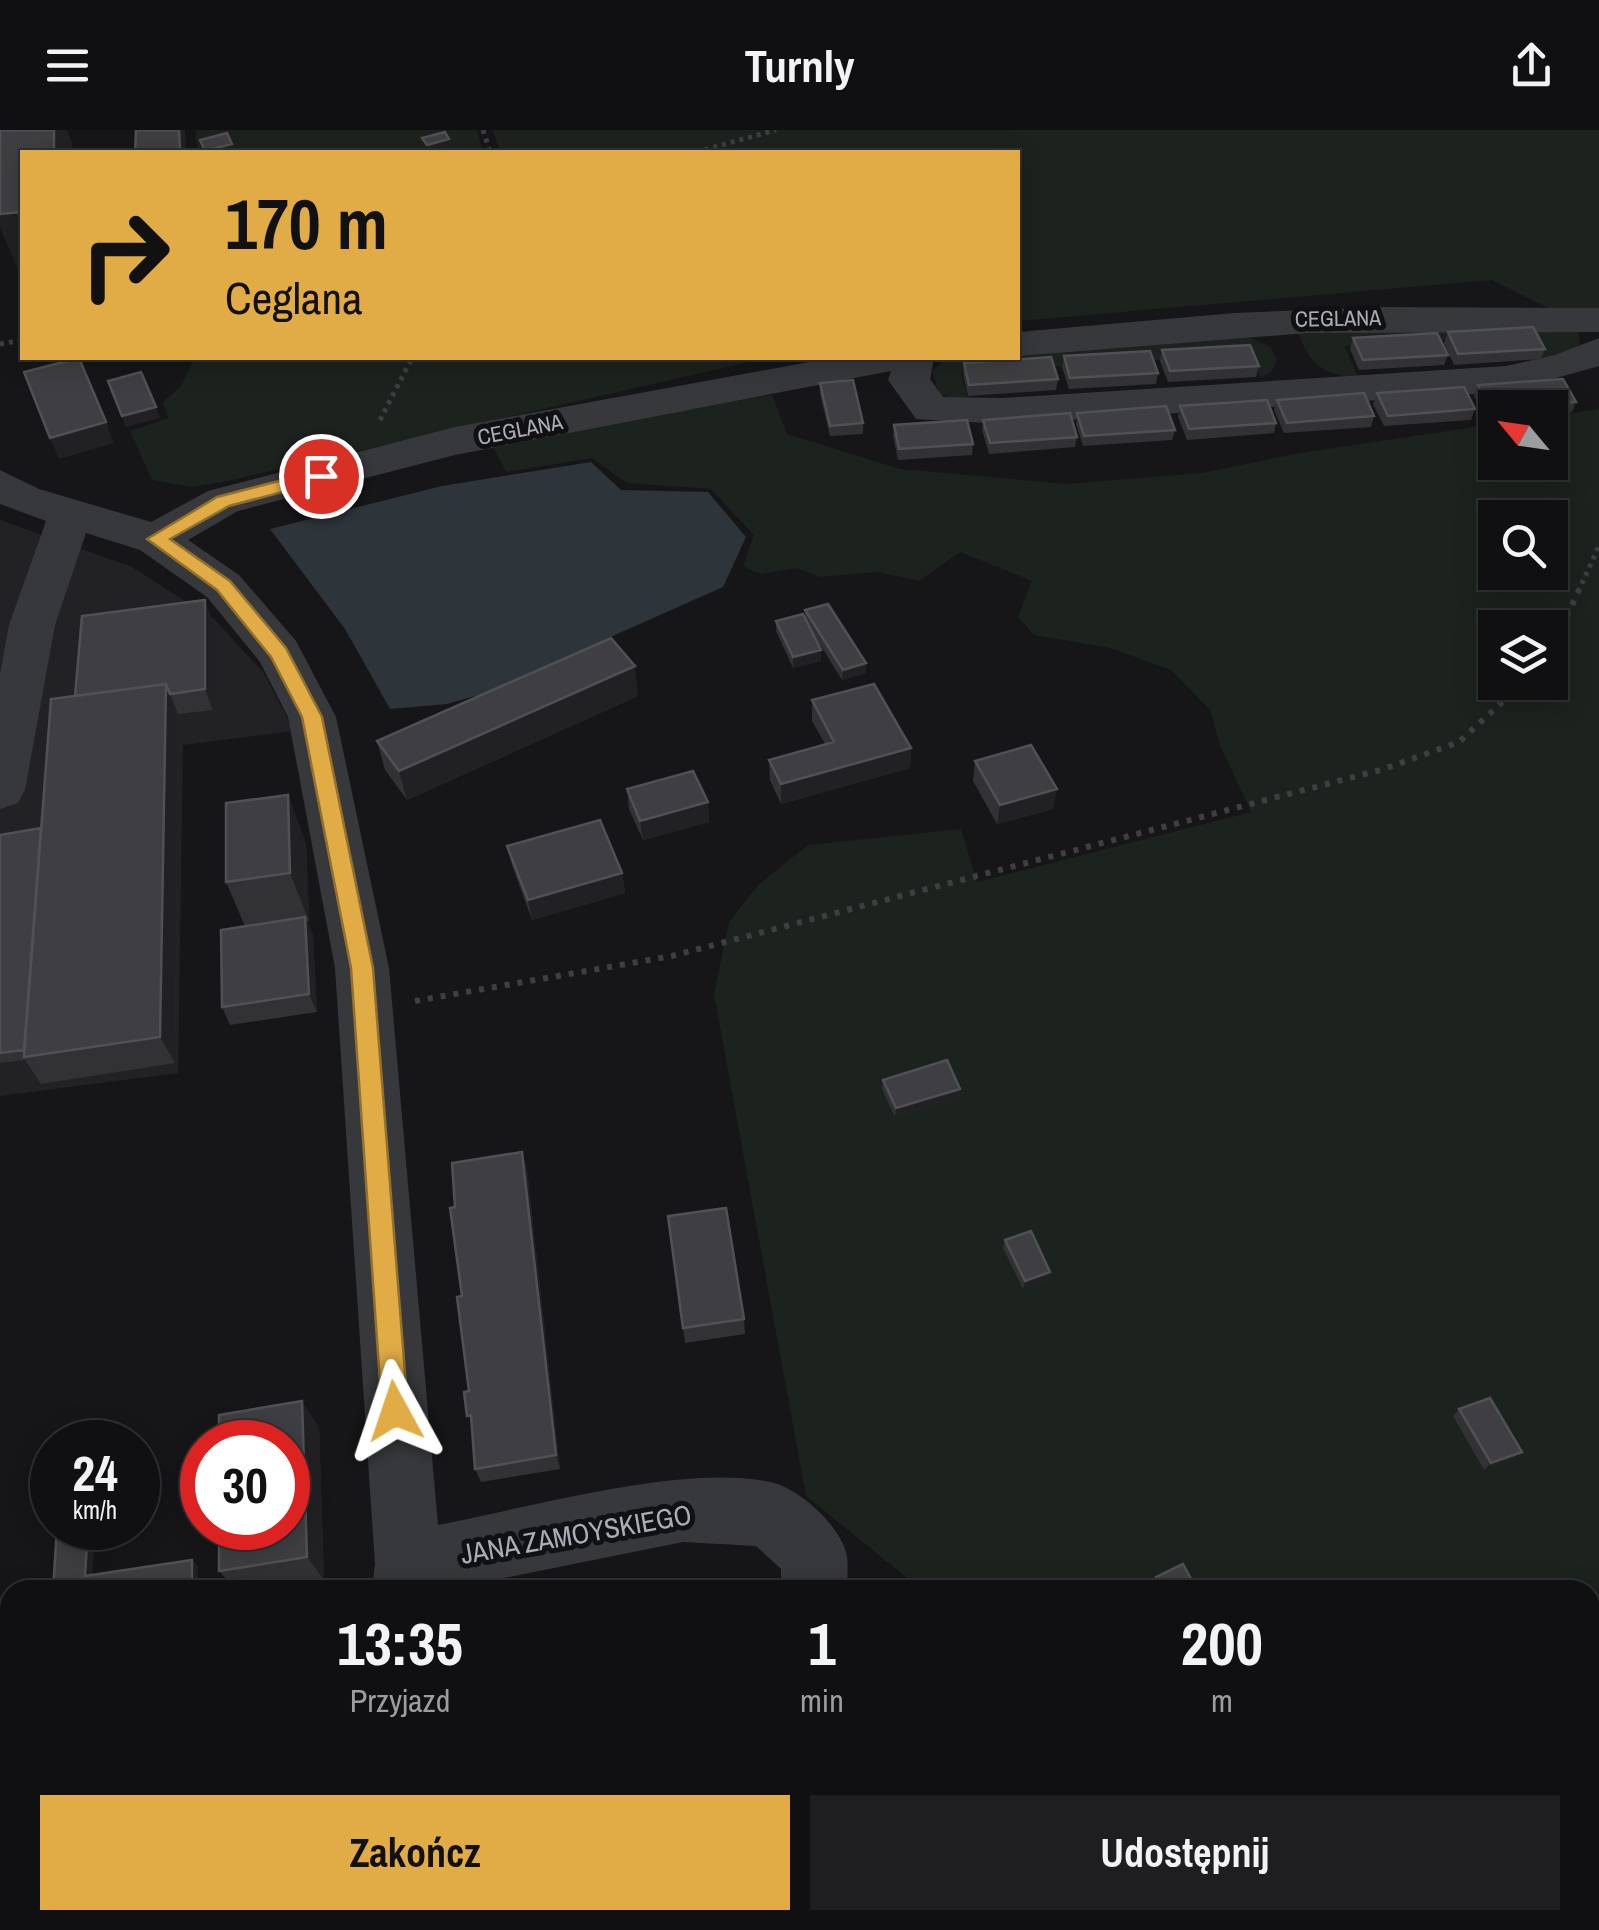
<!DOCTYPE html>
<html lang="pl">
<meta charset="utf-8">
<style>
:root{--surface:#101012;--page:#1e1e20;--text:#f1f3f6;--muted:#9c9d9f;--line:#303032;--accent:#e1ac45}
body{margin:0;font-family:"Archivo Narrow",sans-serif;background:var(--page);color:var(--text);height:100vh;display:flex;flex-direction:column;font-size:38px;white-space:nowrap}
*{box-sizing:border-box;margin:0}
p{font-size:32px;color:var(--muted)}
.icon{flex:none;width:55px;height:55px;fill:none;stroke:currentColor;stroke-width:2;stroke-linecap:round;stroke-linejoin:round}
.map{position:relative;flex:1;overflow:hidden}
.drawer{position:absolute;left:0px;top:1450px;width:1600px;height:350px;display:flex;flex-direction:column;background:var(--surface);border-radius:30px 30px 0 0;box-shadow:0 5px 25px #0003,0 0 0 2px var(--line)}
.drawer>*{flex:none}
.top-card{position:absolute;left:20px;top:20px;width:1000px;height:210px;border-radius:0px;box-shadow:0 5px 25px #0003,0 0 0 2px var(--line);background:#e1ac45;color:#111;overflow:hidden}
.needle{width:65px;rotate:299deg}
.buttons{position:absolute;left:1478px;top:260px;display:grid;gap:20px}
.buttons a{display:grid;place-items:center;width:90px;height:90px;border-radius:0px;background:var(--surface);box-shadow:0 5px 25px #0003,0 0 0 2px var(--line);font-size:50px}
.speed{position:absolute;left:30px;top:1290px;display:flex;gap:20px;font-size:50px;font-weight:700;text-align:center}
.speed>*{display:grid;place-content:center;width:130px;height:130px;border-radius:50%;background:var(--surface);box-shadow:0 5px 25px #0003,0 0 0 2px var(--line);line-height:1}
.speed small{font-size:25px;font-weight:400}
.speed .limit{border:15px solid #d22;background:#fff;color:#111}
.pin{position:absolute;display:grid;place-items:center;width:85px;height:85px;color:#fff;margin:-42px;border:5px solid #fff;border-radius:50%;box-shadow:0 2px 10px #0007}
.me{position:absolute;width:110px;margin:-55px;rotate:355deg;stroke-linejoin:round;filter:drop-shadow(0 0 8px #0008)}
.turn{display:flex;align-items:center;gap:35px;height:210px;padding:0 40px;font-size:45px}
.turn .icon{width:130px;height:130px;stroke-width:2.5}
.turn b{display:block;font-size:70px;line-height:85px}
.eta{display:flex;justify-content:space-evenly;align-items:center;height:170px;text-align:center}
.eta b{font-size:60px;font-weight:700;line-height:70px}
.button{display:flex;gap:20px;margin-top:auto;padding:20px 40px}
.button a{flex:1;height:115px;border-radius:0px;background:var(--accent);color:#111;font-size:40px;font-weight:700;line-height:115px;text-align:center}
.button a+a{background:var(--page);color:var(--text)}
header{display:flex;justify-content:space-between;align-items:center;height:130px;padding:0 40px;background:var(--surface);font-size:45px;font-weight:700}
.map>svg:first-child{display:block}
</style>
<header><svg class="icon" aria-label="menu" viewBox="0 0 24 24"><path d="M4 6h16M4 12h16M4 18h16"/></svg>Turnly<svg class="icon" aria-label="share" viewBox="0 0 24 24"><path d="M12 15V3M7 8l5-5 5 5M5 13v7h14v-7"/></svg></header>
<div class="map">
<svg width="1599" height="1800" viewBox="0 0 1599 1800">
<rect width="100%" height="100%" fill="#161618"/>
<path fill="#222224" d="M 0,390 L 132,437 L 215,490 L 263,542 L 294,601 L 183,615 L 178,943 L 0,966 Z"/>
<path fill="#1c221d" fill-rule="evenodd" d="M 196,0 L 477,0 L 483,22 L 197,22 Z
M 493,0 L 1599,0 L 1599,180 L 1550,179 L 1492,150 L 1018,191 L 1018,22 L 500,22 Z
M 1565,197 L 1578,202 L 1580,213 L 1570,224 L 1545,232 L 1531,205 L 1345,216 L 1358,248 C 1325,245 1309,235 1299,204 L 1303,198 Z
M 1248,207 L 1271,217 L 1277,230 L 1272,241 L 1261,248 L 1249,224 L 961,243 L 969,273 L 939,264 L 932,241 L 944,231 L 975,228 Z
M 195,228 L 767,228 L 223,352 L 191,357 L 152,350 L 130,301 L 168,288 L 163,272 L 180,257 Z
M 772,265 L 787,304 L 900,339 L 1067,354 L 1202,343 L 1300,323 L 1495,294 L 1495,332 L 1550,332 L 1550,286 L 1599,279 L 1599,1800 L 1140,1800 L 1139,1790 L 1590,1790 L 1590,1460 L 922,1460 L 806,1366 L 714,864 L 729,792 L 758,755 L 808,715 L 961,699 L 977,752 L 1251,682 L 1220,615 L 1210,580 L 1171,540 L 1110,518 L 1034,505 L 1018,487 L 1032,451 L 960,422 L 919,451 L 878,442 L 820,447 L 797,438 L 761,444 L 743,436 L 754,405 L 711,359 L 627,353 L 592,328 L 506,342 L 491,313 ZM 1495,388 L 1550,388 L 1550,442 L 1495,442 ZM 1495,498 L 1550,498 L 1550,552 L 1495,552 Z"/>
<path fill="#2d343a" d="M 591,332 L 621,360 L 708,362 L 746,407 L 723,457 L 561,529 L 514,555 L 447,574 L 390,579 L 345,499 L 270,399 L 442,356 Z"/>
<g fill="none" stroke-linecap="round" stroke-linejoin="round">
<path stroke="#3d3f43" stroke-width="5" stroke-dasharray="4 5" stroke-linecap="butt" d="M 483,0 L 490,22
M 696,22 L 776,0
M 0,214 L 22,210
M 380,290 L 412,228
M 1578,462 L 1599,416"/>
<path stroke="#3d3f43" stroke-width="6" stroke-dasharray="5 8" stroke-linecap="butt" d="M 1550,522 L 1579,460
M 415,871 L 672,826 L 1384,639 L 1459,612 L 1524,552"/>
<path fill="#37383c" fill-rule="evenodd" d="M 1380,177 L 1599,178 L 1599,202 L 1308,203 L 1018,226 L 1018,202 L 1235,183 Z
M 1599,208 L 1599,236 L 1506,262 L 1003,294 L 916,289 L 888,250 L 891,241 L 455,325 L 238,381 L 188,410 L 239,445 L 296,511 L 336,587 L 389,838 L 438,1395 C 528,1378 683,1333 770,1352 C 799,1358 838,1394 846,1422 C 849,1433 847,1448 847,1460 L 781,1460 L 781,1439 L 756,1416 L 683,1412 L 444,1460 L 372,1460 L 375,1434 L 335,838 L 288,587 L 260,532 L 207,467 L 140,420 L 86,403 L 55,495 L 25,660 L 18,673 L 0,679 L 0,544 L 9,495 L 46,391 L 0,374 L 0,340 L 39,359 L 151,392 L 208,361 L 455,297 L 831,228 L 934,228 L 930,249 L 943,267 L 1003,268 L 1506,236 L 1555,225 Z
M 329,1790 L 403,1790 L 402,1800 L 328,1800 Z
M 782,1790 L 856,1790 L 856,1800 L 782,1800 Z"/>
</g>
<path fill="#323235" d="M 1448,202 L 1545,219 L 1541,229 L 1454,235 L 1444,213 Z
M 1353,208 L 1448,225 L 1444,235 L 1359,240 L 1350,219 Z
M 1162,220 L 1259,236 L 1256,247 L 1168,252 L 1160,231 Z
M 1064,226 L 1158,243 L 1156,254 L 1069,259 L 1062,237 Z
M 964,233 L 1058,249 L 1056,260 L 968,266 L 963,244 Z
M 820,253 L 863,293 L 863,304 L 830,306 L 820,264 Z
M 1478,255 L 1576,272 L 1572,282 L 1550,284 L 1550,278 L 1495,278 L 1495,288 L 1486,288 L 1474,266 Z
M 1377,263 L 1475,279 L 1471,290 L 1384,296 L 1373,274 Z
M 1277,270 L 1374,286 L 1371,297 L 1284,303 L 1274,280 Z
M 1180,276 L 1276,293 L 1274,303 L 1187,310 L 1178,287 Z
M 1077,283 L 1175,300 L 1172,310 L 1083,316 L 1076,294 Z
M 983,290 L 1077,307 L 1075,317 L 989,324 L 982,300 Z
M 894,295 L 973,314 L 972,325 L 898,330 L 893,306 Z
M 805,480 L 866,533 L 866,543 L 842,550 L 813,503 L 821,520 L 821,531 L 793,538 L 776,501 L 776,491 L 805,488 Z
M 213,491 L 213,580 L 178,584 L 175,933 L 41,954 L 25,930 L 0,933 L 0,705 L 41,698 L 75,566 Z
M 638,566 L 407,670 L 385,640 L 377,611 Z
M 812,570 L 911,618 L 910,638 L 781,674 L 770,650 L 769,630 L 825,614 L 812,591 Z
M 975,631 L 1053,679 L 997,694 L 973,651 Z
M 627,659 L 708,672 L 709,692 L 643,710 L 629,679 Z
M 288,665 L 306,714 L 309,791 L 307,792 L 313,806 L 317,882 L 230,895 L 222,877 L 245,796 L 226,752 Z
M 507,716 L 622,743 L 625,763 L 532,790 L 512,735 Z
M 883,950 L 960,959 L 959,968 L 895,987 L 882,959 Z
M 522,1022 L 527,1040 L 560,1339 L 481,1352 L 475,1339 L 462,1166 Z
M 668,1086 L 744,1189 L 745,1204 L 685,1213 Z
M 1005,1110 L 1048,1150 L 1023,1159 L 1003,1118 Z
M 1459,1279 L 1516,1328 L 1484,1340 L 1453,1286 Z
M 319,1297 L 324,1450 L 259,1460 L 236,1460 L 219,1441 Z
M 1156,1447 L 1197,1460 L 1156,1460 L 1153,1453 Z"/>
<path fill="#212123" d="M 54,0 L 67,0 L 72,13 L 72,22 L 54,22 Z
M 179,0 L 185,0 L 186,22 L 180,22 L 180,20 Z
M 449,9 L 451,20 L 441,22 L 429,22 L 427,15 Z
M 232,14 L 235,22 L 206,22 L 205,21 Z
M 22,82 L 22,137 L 17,138 L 0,97 L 0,84 Z
M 156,277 L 160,288 L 126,297 L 122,286 Z
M 106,292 L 114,313 L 59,329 L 50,308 Z
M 205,470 L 213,491 L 213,580 L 205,559 Z
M 821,520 L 821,531 L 793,538 L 793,527 Z
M 866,533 L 866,543 L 842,550 L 843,540 Z
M 635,536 L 638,566 L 407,670 L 399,641 Z
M 166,554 L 178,584 L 175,933 L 160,907 Z
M 911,618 L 910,638 L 781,674 L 781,654 Z
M 1057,659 L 1053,679 L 997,694 L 1000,675 Z
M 288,665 L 306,714 L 309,791 L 290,743 Z
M 708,672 L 709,692 L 643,710 L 640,691 Z
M 622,743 L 625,763 L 532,790 L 528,770 Z
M 305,787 L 313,806 L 317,882 L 309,864 Z
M 960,959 L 959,968 L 895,987 L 896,978 Z
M 522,1022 L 527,1040 L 560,1339 L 556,1325 Z
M 1050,1142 L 1048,1150 L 1023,1159 L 1025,1151 Z
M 302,1271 L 319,1297 L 324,1450 L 307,1427 Z
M 1522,1322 L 1516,1328 L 1484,1340 L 1491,1333 Z
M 88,1398 L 95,1398 L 92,1452 L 85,1446 Z
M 192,1430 L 198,1436 L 198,1460 L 192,1459 Z"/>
<path fill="#3f3f43" stroke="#4f5155" stroke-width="2.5" d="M 0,0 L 54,0 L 54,22 L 22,22 L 22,82 L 0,84 Z
M 136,0 L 179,0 L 180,20 L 135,22 Z
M 445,2 L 449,9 L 427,15 L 422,8 Z
M 227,3 L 232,14 L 205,21 L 200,10 Z
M 1533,197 L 1545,219 L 1458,224 L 1448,202 Z
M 1437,203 L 1448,225 L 1363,230 L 1353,208 Z
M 1250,215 L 1259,236 L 1170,241 L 1162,220 Z
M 1150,221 L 1158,243 L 1070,248 L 1064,226 Z
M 1051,227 L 1058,249 L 969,255 L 964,233 Z
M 79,228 L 106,292 L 50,308 L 24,242 Z
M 141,242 L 156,277 L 122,286 L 108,251 Z
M 1563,249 L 1576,272 L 1490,278 L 1478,255 Z
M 853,250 L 863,293 L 830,296 L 820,253 Z
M 1464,257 L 1475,279 L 1388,286 L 1377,263 Z
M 1364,263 L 1374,286 L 1287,293 L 1277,270 Z
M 1267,270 L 1276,293 L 1189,299 L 1180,276 Z
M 1166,276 L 1175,300 L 1084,306 L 1077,283 Z
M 1070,283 L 1077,307 L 990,313 L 983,290 Z
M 967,290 L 973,314 L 899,319 L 894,295 Z
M 205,470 L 205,559 L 170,564 L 166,554 L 75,566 L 82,486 Z
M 828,474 L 866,533 L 843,540 L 805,480 Z
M 803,484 L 821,520 L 793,527 L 776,491 Z
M 611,508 L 635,536 L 399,641 L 377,611 Z
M 166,554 L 160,907 L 24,927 L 51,569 Z
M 874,554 L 911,618 L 781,654 L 769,630 L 834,612 L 812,570 Z
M 1031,615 L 1057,659 L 1000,675 L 975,631 Z
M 693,641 L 708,672 L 640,691 L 627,659 Z
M 288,665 L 290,743 L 226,752 L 226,673 Z
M 600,690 L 622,743 L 528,770 L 507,716 Z
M 41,698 L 24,920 L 0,923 L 0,705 Z
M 305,787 L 309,864 L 222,877 L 221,800 Z
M 947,930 L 960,959 L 896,978 L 883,950 Z
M 522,1022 L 556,1325 L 475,1339 L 471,1285 L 467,1286 L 464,1262 L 469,1261 L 457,1167 L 462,1166 L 450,1078 L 455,1077 L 452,1033 Z
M 726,1078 L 744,1189 L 683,1198 L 668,1086 Z
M 1031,1101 L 1050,1142 L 1025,1151 L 1005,1110 Z
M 1490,1268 L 1522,1322 L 1491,1333 L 1459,1279 Z
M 302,1271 L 307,1427 L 219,1441 L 219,1398 L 288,1398 L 288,1312 L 219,1312 L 219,1285 Z
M 57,1398 L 88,1398 L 85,1446 L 192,1430 L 192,1459 L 53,1460 Z
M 1183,1434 L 1197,1460 L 1163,1460 L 1156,1447 Z
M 652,1456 L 745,1456 L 745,1460 L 652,1460 Z
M 644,1790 L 745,1790 L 745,1800 L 644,1800 Z"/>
<path fill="#e1ac45" stroke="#92702d" stroke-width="2.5" d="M 321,340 L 330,346 L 328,350 L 229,376 L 170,409 L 230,451 L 286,518 L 322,587 L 373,838 L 408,1281 L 404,1290 L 395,1294 L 386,1290 L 382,1281 L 351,838 L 302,587 L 271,527 L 217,460 L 147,409 L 217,367 Z"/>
<g text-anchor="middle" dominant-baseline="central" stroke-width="10" stroke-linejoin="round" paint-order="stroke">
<g font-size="22" fill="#a9adb6" stroke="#111113">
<text transform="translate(1338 188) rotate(-1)">CEGLANA</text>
<text transform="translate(520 299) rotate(-11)">CEGLANA</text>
</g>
<g font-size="28" fill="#a9adb6" stroke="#111113">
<text transform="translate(576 1404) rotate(-10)">JANA ZAMOYSKIEGO</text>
</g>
</g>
</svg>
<div class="buttons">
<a><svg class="needle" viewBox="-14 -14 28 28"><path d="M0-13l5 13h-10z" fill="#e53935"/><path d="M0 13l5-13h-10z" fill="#9c9d9f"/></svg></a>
<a><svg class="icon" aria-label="search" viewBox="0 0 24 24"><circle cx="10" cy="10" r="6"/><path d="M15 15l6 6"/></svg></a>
<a><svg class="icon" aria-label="layers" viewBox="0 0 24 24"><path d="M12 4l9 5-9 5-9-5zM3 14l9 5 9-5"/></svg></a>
</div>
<div class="speed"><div>24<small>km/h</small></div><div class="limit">30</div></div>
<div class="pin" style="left:321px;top:346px;background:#d93025"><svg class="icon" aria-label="arrive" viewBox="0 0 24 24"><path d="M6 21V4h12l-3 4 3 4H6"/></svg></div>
<svg class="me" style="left:395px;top:1281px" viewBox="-20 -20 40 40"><path d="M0-17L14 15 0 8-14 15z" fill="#e1ac45" stroke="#fff" stroke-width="4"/></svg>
<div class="top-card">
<div class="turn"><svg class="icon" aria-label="right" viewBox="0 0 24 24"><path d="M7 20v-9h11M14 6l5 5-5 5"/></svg><div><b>170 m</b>Ceglana</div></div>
</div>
<section class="drawer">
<div class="eta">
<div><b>13:35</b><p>Przyjazd</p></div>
<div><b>1</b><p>min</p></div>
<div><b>200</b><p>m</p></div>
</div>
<div class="button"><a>Zakończ</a><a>Udostępnij</a></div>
</section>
</div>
